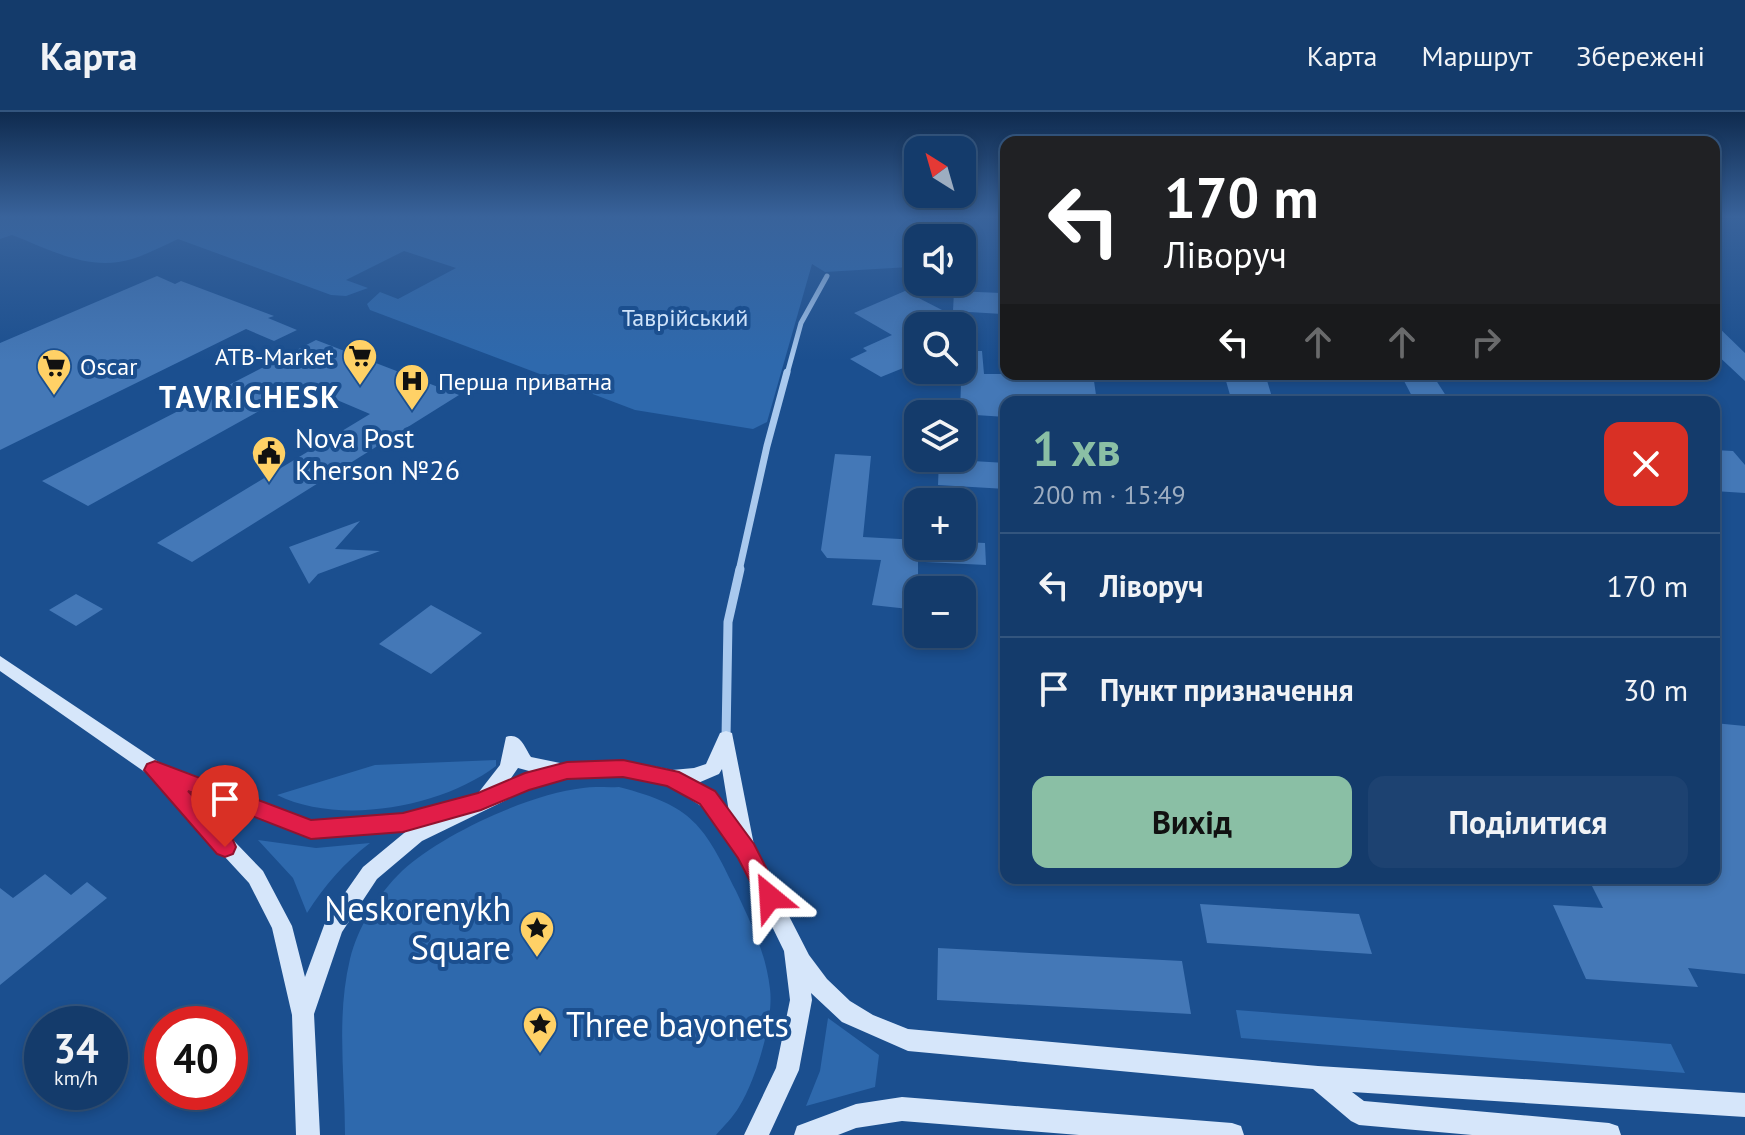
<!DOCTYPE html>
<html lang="uk">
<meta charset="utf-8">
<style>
:root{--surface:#143b6b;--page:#1d4271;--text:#f1f3f6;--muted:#9dadc1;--line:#33557e;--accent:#8abfa5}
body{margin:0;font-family:"PT Sans",sans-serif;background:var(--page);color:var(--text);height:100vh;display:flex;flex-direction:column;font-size:30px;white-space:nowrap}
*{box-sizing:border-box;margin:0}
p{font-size:26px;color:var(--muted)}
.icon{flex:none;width:44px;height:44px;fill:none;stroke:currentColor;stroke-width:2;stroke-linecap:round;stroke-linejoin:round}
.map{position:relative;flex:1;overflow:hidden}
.panel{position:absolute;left:1000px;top:284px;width:720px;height:488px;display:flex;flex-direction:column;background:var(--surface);border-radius:16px;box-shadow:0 4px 12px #0003,0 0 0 2px var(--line)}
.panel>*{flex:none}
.hud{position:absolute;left:1000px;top:24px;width:720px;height:244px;border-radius:16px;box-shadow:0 4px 12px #0003,0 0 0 2px var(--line);background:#202124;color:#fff;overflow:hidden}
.needle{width:52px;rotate:323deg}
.tools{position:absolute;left:904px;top:24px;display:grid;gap:16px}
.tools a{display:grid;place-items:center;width:72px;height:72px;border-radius:16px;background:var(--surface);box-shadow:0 4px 12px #0003,0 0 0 2px var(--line);font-size:40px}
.speed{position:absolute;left:24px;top:894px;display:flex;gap:16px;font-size:40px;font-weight:700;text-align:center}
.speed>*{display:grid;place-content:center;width:104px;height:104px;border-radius:50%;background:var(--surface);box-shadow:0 4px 12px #0003,0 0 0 2px var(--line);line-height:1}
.speed small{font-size:20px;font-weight:400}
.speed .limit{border:12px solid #d22;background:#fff;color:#111}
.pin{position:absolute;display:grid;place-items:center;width:68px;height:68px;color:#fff;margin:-82px -34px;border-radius:50% 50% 50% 0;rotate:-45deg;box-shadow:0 0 8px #0007}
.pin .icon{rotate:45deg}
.me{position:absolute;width:88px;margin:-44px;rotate:333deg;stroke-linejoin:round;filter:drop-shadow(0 0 6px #0008)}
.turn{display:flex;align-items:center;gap:28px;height:168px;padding:0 32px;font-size:36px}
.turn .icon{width:104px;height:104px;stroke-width:2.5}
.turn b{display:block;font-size:56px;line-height:68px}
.lanes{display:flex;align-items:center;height:76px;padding:0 32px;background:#0003;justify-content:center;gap:40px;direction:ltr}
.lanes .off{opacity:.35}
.round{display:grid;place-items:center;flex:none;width:84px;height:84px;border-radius:16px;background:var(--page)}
.summary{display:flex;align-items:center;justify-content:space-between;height:136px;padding:0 32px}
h1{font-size:48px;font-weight:600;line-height:60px;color:var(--accent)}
.primary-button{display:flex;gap:16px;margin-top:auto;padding:16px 32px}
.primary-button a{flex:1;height:92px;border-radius:16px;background:var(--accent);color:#111;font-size:32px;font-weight:600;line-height:92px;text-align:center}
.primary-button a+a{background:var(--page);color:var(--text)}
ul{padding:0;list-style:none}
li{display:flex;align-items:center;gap:24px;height:104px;padding:0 32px;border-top:2px solid var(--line)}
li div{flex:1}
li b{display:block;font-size:30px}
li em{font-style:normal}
header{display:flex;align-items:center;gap:48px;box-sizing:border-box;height:112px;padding:0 40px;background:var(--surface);border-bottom:2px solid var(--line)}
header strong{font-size:38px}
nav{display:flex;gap:44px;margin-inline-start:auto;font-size:28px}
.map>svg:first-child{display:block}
</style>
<header>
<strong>Карта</strong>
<nav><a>Карта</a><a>Маршрут</a><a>Збережені</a></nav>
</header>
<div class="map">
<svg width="1745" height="1023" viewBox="0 0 1745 1023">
<rect width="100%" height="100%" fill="#1b4f8f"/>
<path fill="#2e69ad" d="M 0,105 L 930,105 L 934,126 L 918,126 L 918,153 L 910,155 L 825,160 L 812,152 L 767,310 L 753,317 L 635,298 L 370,198 L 367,192 L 380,180 L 398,187 L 456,156 L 404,139 L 346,168 L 368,176 L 346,184 L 331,183 L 178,127 C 163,134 148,142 132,147 C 89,160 51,138 12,123 L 0,127 Z
M 496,648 L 496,654 C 442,695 340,714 277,683 L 375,653 Z
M 619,675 C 693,694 704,713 736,779 C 751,811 766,841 770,877 C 774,908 756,968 739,995 C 733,1005 724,1014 716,1023 L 345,1023 C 345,965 336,905 350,847 C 358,815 378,782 402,759 C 442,722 529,682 583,676 C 595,674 607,676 619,675 Z
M 258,728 L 316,736 L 370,731 C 344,751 325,773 307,801 L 293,766 Z
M 1236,898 L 1671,932 L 1685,961 L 1241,926 Z
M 828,906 L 879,943 L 875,975 L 806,994 L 820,959 Z"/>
<path fill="#4478b7" d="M 157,164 L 175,172 L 181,169 L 274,204 L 268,206 L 297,218 L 274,229 L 246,217 L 0,338 L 0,231 Z
M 905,179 L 944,199 L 918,211 L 918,250 L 881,265 L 850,247 L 867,239 L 863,236 L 892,223 L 854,201 Z
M 954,179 L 1001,181 L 1002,202 L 953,199 Z
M 1714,211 L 1745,241 L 1745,269 L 1714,240 Z
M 316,228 L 459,283 L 192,450 L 157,431 L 370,302 L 304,274 L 88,394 L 42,369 Z
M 962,239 L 982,239 L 984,262 L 1093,262 L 1097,290 L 1006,290 L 1006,305 L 960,302 Z
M 1224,262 L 1265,262 L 1272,285 L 1267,285 L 1269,290 L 1232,290 Z
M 1406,262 L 1432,262 L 1450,290 L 1415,290 L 1403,267 L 1409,267 Z
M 1714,338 L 1733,339 L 1745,353 L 1745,381 L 1714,379 Z
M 835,342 L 871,344 L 863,425 L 918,428 L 918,498 L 872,493 L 881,448 L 827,446 L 821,438 Z
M 939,347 L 1006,351 L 1006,377 L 938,373 Z
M 360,409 L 335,437 L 380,439 L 318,462 L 309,472 L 289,435 Z
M 962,430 L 985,431 L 986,453 L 925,450 L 925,434 L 962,434 Z
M 76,482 L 103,497 L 76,514 L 49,498 Z
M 431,493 L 482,521 L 431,562 L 379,532 Z
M 1714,611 L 1745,614 L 1745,862 L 1688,856 L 1698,875 L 1586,867 L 1553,793 L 1603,796 L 1588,766 L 1714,766 Z
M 45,762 L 71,783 L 87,770 L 107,786 L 0,873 L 0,776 L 13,786 Z
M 1200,792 L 1359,802 L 1372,842 L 1207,831 Z
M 938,836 L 1182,849 L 1191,902 L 937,888 Z"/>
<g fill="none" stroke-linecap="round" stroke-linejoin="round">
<path stroke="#a9c9ee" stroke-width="5" d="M 787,262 L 801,211 L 827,164"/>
<path stroke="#a9c9ee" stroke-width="7" d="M 739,459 L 767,334 L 787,260"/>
<path stroke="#a9c9ee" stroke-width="9" d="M 726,626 L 728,510 L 740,457"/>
<path fill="#d6e6fa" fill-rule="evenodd" d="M 0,544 L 160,651 L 311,709 L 403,702 L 448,690 L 456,694 L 475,685 L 500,653 L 506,625 C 520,620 524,634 531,645 L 565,652 L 623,648 L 672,658 L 694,656 L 706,652 L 720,621 L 726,619 L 732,621 L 755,738 L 809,843 L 827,867 L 850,889 L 873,903 L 908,917 L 1318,954 L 1745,981 L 1745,1005 L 1352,980 L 1364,989 L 1609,1011 L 1618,1014 L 1621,1023 L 1472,1023 L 1359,1013 L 1351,1009 L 1313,977 L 908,939 L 842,910 L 811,881 L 812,888 L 799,958 L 769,1023 L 744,1023 L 776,956 L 790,888 L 784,839 L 738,745 L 721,718 L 701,694 L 668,673 L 623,664 L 567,667 L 529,677 L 422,729 L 377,767 L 342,820 L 314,902 L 320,1023 L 296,1023 L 292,903 L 272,816 L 249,771 L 149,663 L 0,559 ZM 518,656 L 533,660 L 509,669 ZM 722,657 L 729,700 L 711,679 L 698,671 L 719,662 ZM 183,676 L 311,725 L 409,717 L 363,755 L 326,808 L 305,865 L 292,814 L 263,759 Z
M 902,985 L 1232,1011 L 1241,1014 L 1244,1023 L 1079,1023 L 902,1009 L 856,1016 L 838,1023 L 794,1023 L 797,1014 L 856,992 Z"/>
</g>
<linearGradient id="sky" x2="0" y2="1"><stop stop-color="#0f2b4f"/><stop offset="0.42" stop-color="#39639b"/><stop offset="1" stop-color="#39639b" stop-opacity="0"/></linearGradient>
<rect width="1745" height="249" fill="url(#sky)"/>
<path fill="#e11d48" stroke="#92132f" stroke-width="2" d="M 623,648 L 679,660 L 715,679 L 754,732 L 781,785 L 778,792 L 770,795 L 762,792 L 738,746 L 700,692 L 667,674 L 623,665 L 567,667 L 529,678 L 481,698 L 403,720 L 311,727 L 188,679 L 233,728 L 236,735 L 233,742 L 225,745 L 217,742 L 144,658 L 147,652 L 155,649 L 311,708 L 403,701 L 478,681 L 525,661 L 567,650 Z"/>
<defs>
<g id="supermarket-pin" transform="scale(1.8)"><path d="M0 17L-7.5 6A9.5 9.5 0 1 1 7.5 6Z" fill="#ffd166" stroke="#1b4f8f"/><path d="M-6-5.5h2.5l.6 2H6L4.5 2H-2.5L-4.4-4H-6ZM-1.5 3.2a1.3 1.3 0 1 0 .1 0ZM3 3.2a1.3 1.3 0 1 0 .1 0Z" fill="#111"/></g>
<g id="hospital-pin" transform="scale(1.8)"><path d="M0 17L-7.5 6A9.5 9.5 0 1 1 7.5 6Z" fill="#ffd166" stroke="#1b4f8f"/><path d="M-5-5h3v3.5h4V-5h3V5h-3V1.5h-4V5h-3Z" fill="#111"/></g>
<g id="civic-pin" transform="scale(1.8)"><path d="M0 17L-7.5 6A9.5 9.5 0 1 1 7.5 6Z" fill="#ffd166" stroke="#1b4f8f"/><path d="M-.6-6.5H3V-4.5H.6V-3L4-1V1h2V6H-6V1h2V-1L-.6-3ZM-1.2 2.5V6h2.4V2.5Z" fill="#111"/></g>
<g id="sight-pin" transform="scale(1.8)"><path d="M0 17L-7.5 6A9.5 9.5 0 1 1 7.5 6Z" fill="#ffd166" stroke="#1b4f8f"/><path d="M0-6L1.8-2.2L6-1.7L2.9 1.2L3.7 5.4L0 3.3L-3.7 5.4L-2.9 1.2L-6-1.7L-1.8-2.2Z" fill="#111"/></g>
</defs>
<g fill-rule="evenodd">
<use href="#supermarket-pin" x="360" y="244"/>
<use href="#supermarket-pin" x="54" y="254"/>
<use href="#hospital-pin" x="412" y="269"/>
<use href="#civic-pin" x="269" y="341"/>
<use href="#sight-pin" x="537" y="816"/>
<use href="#sight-pin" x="540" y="912"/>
</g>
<g text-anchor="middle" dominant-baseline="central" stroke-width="8" stroke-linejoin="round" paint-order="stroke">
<g font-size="24" fill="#cfe3fa" stroke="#1b4f8f">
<text x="685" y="205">Таврійський</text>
</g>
<g font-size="24" fill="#fff" stroke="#1b4f8f" text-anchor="start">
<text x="334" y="244" text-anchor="end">ATB-Market</text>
<text x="80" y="254">Oscar</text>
<text x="438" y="269">Перша приватна</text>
</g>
<g font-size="28" fill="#fff" stroke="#1b4f8f" text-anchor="start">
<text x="295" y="325">Nova Post<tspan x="295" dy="32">Kherson №26</tspan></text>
</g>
<g font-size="30" font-weight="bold" letter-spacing="2" fill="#fff" stroke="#1b4f8f">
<text x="250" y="284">TAVRICHESK</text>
</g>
<g font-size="34" fill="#fff" stroke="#1b4f8f" text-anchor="end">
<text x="511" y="796">Neskorenykh<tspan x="511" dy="39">Square</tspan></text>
<text x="566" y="912" text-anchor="start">Three bayonets</text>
</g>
</g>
</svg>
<div class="tools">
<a><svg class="needle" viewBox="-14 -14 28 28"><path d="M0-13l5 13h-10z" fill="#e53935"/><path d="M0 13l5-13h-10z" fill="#9dadc1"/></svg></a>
<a><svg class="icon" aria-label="sound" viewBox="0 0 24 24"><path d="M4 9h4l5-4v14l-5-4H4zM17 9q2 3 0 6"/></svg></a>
<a><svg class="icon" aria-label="search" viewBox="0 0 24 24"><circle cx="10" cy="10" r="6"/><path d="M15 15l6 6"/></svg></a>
<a><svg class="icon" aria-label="layers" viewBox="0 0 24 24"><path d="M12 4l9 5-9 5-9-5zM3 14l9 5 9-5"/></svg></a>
<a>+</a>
<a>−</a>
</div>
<div class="speed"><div>34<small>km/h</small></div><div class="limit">40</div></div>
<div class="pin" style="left:225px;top:735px;background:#d93025"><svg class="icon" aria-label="arrive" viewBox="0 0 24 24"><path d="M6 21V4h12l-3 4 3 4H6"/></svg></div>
<svg class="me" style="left:770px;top:785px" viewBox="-20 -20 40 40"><path d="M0-17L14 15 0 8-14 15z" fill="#e11d48" stroke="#fff" stroke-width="4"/></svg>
<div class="hud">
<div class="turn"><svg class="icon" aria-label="left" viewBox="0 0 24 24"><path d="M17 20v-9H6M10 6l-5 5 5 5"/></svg><div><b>170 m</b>Ліворуч</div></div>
<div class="lanes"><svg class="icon" aria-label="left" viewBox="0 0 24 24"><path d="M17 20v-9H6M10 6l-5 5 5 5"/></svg><svg class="icon off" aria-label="ahead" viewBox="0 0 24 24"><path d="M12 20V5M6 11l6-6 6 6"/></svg><svg class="icon off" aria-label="ahead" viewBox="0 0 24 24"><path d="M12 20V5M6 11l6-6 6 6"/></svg><svg class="icon off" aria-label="right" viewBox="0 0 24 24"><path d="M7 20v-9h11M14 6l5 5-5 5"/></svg></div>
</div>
<section class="panel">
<div class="summary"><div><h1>1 хв</h1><p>200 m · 15:49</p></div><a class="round" style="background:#d93025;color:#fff"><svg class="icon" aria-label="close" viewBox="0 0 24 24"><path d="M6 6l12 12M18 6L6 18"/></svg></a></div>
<ul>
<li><svg class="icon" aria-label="left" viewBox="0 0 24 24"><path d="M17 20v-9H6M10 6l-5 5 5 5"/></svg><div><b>Ліворуч</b></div><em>170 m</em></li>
<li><svg class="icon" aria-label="arrive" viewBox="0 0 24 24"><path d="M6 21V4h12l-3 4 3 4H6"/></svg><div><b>Пункт призначення</b></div><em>30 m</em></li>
</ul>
<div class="primary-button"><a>Вихід</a><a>Поділитися</a></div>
</section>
</div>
